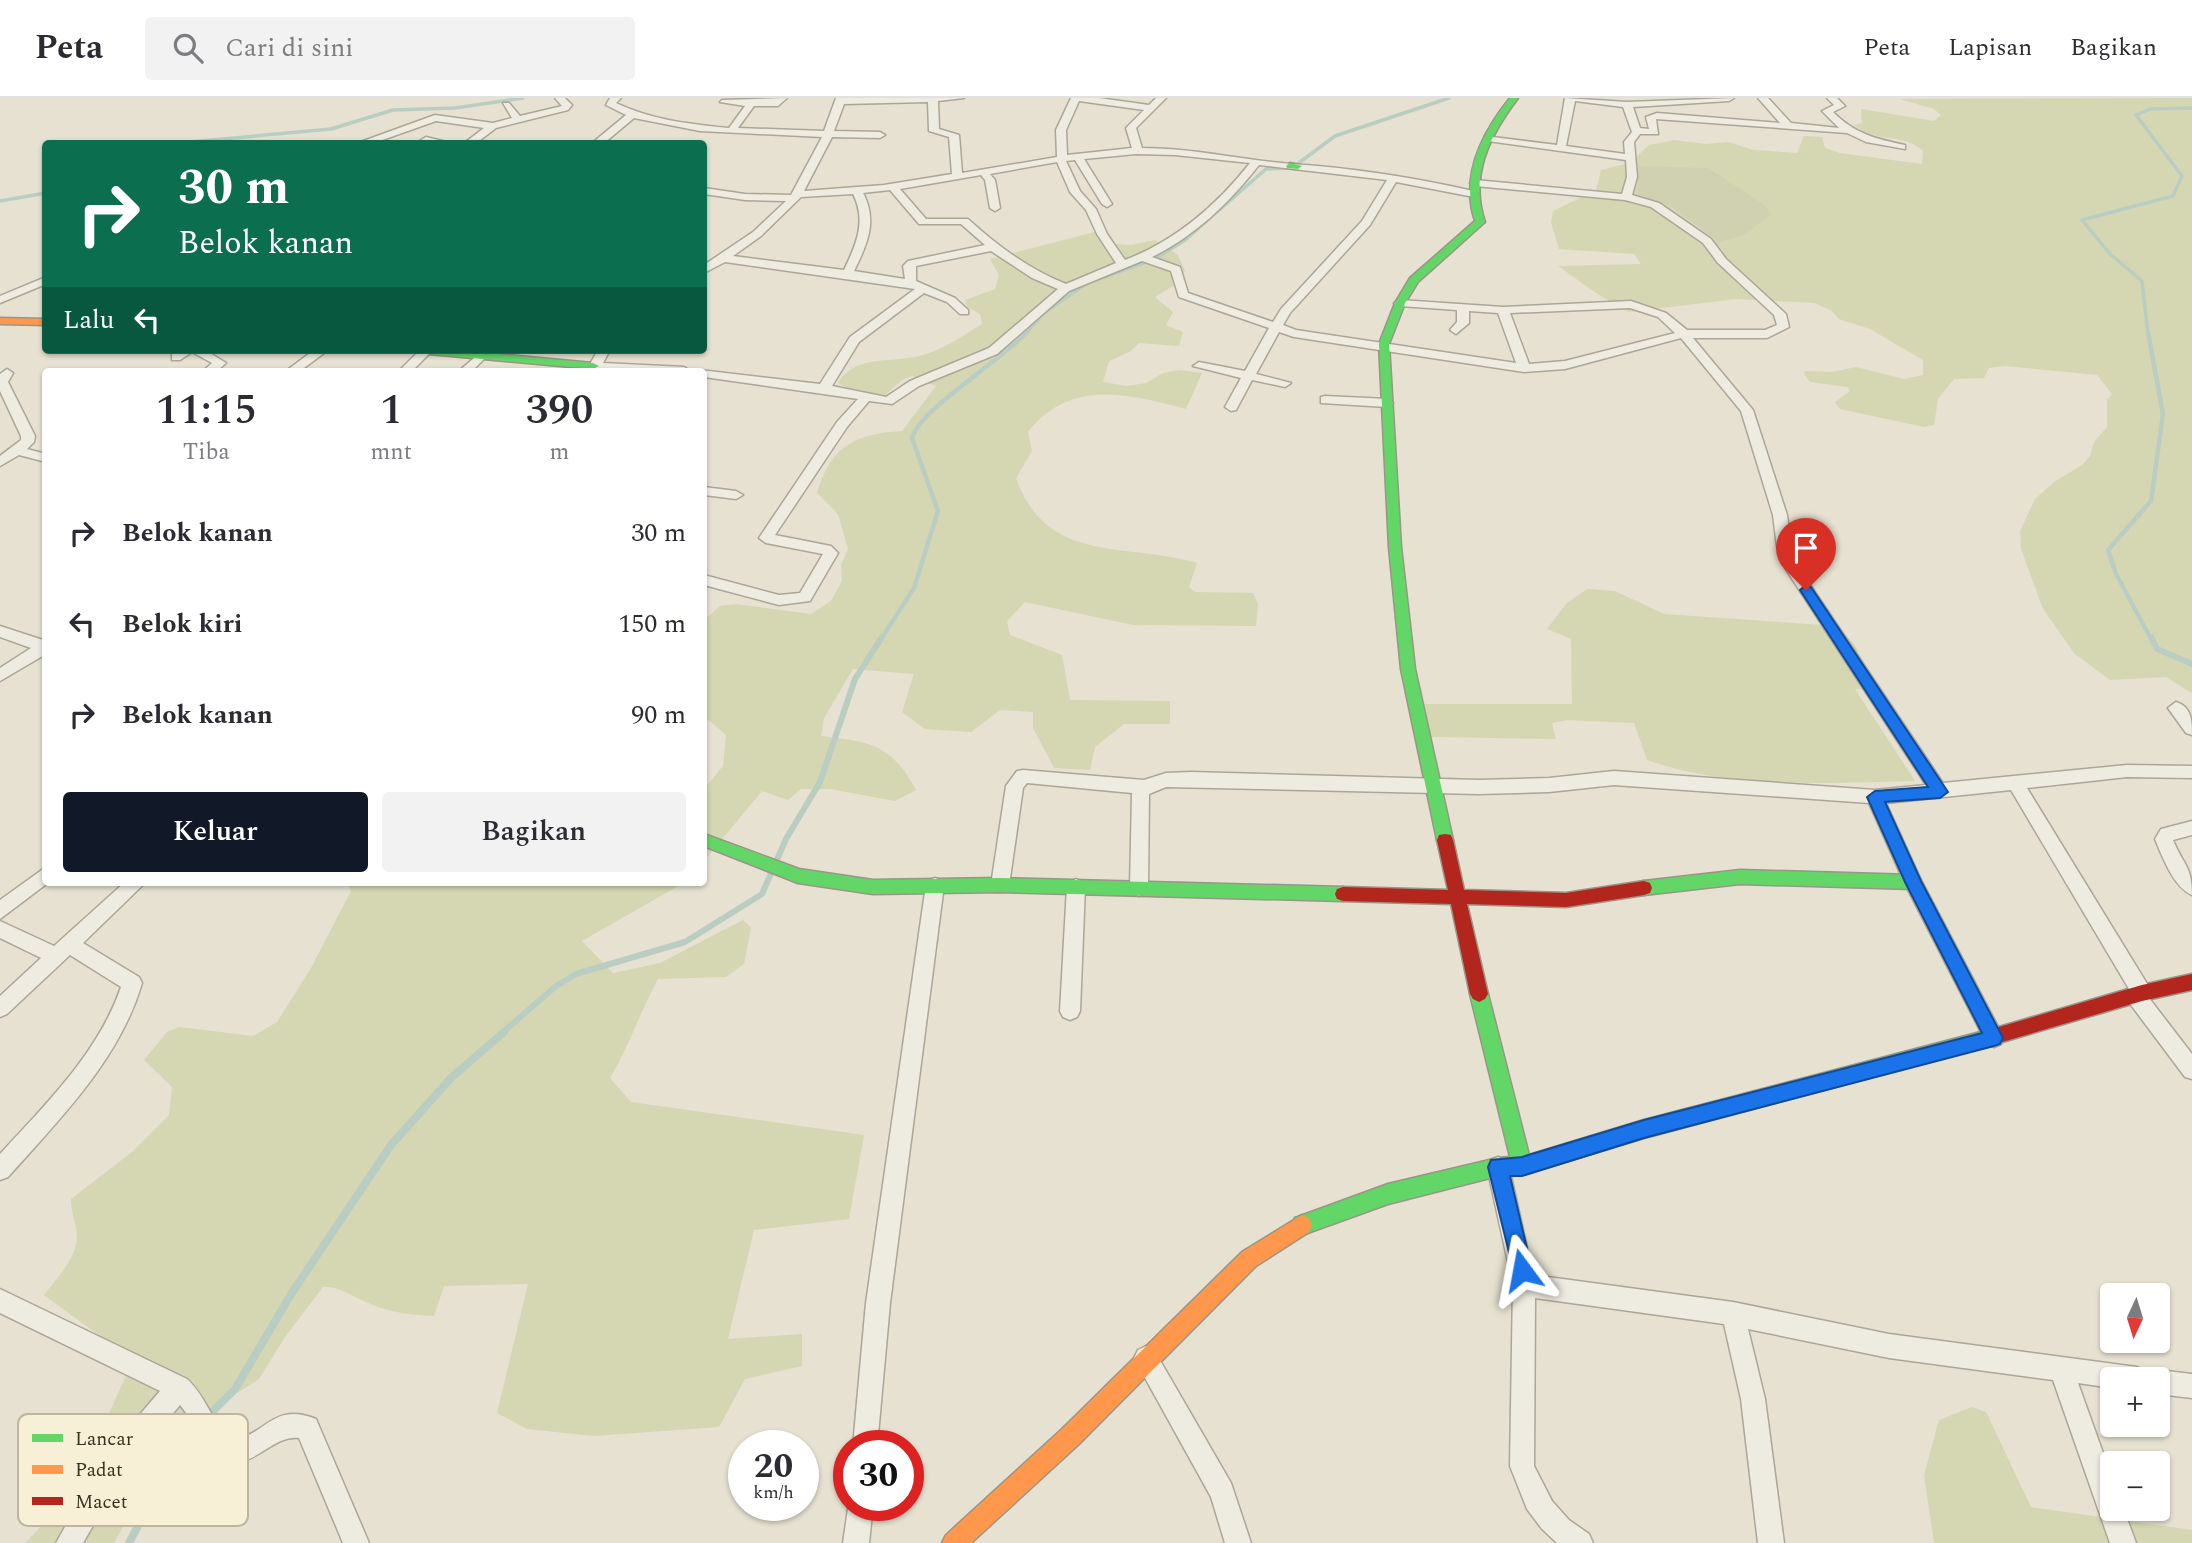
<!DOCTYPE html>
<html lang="id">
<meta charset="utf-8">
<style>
:root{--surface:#fff;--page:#f2f2f3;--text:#2b2b33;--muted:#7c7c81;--line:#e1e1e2;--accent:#111827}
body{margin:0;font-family:Spectral,serif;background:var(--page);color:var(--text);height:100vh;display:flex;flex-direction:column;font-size:26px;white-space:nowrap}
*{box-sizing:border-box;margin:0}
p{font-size:23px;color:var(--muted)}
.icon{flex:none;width:38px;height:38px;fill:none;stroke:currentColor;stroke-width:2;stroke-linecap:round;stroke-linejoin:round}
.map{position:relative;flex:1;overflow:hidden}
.side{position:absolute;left:42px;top:270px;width:665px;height:518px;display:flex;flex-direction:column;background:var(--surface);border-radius:7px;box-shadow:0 2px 5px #0004}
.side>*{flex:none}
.hud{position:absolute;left:42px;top:42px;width:665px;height:214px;border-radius:7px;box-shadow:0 2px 5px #0004;background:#0b6e4f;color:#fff;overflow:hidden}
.needle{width:46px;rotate:184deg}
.buttons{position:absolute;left:2100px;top:1185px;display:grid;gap:14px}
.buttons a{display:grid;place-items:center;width:70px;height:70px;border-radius:7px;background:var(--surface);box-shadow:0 2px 5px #0004;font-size:35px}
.speed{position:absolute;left:728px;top:1332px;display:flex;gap:14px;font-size:35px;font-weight:700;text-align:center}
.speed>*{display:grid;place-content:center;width:91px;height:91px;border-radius:50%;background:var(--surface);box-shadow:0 2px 5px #0004;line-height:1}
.speed small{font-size:18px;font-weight:400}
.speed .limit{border:10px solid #d22;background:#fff;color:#111}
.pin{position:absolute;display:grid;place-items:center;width:60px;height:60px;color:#fff;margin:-72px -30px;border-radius:50% 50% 50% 0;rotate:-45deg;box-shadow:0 0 7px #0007}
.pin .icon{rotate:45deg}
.me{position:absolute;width:77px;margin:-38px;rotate:347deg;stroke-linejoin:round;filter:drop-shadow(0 0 5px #0008)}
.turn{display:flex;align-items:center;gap:24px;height:147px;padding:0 21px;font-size:32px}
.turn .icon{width:91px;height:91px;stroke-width:2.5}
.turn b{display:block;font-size:49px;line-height:60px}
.then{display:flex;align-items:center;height:66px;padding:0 21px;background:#0003;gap:14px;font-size:26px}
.eta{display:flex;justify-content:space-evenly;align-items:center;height:119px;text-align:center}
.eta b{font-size:42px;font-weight:600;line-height:49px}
.button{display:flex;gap:14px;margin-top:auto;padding:14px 21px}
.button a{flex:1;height:80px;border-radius:7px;background:var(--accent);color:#fff;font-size:28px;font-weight:600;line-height:80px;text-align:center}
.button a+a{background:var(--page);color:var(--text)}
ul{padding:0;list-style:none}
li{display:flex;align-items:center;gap:21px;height:91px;padding:0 21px}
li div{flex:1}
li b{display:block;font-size:26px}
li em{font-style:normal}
header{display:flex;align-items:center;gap:42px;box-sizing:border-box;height:98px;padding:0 35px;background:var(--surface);border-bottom:2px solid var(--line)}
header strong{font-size:33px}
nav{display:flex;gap:38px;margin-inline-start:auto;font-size:24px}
.search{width:490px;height:63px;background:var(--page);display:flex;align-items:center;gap:18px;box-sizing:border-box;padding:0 24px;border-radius:7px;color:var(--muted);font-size:26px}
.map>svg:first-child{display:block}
</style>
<header>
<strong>Peta</strong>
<div class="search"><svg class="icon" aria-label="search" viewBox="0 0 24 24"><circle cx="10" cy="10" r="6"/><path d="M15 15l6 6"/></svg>Cari di sini</div>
<nav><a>Peta</a><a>Lapisan</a><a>Bagikan</a></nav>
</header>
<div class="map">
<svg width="2192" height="1445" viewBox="0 0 2192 1445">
<rect width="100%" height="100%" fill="#e6e1d0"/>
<path fill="#d4d7b2" d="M 2192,0 L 2192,595 L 2166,579 L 2110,582 L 2074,555 L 2043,511 L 2021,451 L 2020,433 L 2035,401 L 2054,384 L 2082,367 L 2090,358 L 2094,344 L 2107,329 L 2107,302 L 2112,296 L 2097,277 L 2005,268 L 1989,270 L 1984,280 L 1954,281 L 1938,301 L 1934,327 L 1924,329 L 1840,311 L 1835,304 L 1850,293 L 1848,289 L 1810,284 L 1804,276 L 1805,273 L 1832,274 L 1856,269 L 1904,281 L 1923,277 L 1923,262 L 1870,231 L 1839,221 L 1831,212 L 1814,205 L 1736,201 L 1629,214 L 1596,195 L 1558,168 L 1641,166 L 1634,156 L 1559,151 L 1551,124 L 1553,113 L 1596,92 L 1601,72 L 1630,65 L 1649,47 L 1674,42 L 1706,46 L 1729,44 L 1753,52 L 1797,55 L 1804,38 L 1822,39 L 1825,50 L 1840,55 L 1922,66 L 1923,53 C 1903,34 1874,45 1854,27 L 1862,25 L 1861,11 L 1934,23 L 1941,17 L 1934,11 L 1900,1 Z
M 1106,131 L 1116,146 L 1131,147 L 1155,142 L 1178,157 L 1185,173 L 1175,187 L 1155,199 L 1173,214 L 1166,227 L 1183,234 L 1179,248 L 1139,245 L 1131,253 L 1109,263 L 1103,284 L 1127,288 L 1146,285 L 1163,275 L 1179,272 L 1202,275 L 1186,311 C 1128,296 1071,280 1028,334 L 1032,353 L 1016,380 C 1047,467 1125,444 1197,465 L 1189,489 L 1195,494 L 1253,495 L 1258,506 L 1256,528 L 1133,527 L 1025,504 L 1007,523 L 1010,537 L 1062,557 L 1070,602 L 1170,603 L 1170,626 L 1124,626 L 1095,649 L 1090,672 L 1054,670 L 1033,630 L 1033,614 L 1000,612 L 971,634 L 925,631 L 902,614 L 914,576 L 853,571 L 824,620 L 821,638 C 871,644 891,646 916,692 L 895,703 L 830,691 L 801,691 L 788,702 L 762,693 L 704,763 L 704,691 L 723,668 L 726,637 L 710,623 L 704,621 L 704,522 L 720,508 L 736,506 L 811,516 L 831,503 L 842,483 L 841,467 L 848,451 L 838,416 L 817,395 C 831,347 856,336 902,333 L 936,288 L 912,278 L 902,282 L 884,298 L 849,291 L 838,285 C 855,255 895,266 923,257 C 944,251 963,238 982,226 L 980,216 L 967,209 L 965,202 L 995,191 L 999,177 L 990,161 Z
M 1587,491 L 1615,493 L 1664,516 L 1837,528 L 1855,547 L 1876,590 L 1855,591 L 1915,683 C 1829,685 1728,691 1647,662 L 1634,625 L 1567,622 L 1552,625 L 1556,641 L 1431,639 L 1424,606 L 1572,606 L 1571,541 L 1547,531 L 1566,506 Z
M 346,784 L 685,784 L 582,843 L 613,875 L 660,865 L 743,822 L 751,830 L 744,866 L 726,879 L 658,881 C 640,914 629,948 610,980 L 631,1004 L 864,1037 L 849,1121 L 754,1132 L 728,1241 L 802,1236 L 802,1268 L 745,1281 L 719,1329 L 594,1338 L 527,1331 L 497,1315 L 528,1186 L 444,1188 L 434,1218 C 409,1217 386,1214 364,1203 C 349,1197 340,1188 323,1189 L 285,1239 L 259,1281 L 179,1332 L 114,1445 L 25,1445 C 80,1393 102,1329 133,1262 L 44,1197 C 57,1180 76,1161 77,1139 C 77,1126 71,1118 71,1101 L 132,1054 L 169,1017 L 172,989 L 144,962 L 167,934 L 179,929 L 253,938 L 277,924 L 311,870 L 351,793 Z
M 1972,1309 L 1986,1314 L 2031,1409 L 2192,1432 L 2192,1445 L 1934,1445 L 1924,1377 L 1939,1322 Z"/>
<path fill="#cfd1b1" d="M 1638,68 L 1708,70 L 1763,106 L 1771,116 L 1744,137 L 1719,144 L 1672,109 L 1638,96 Z"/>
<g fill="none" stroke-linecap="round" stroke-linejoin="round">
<path stroke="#bacdc3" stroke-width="3.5" d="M 168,46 L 331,31 L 393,12 L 455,10 L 523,0
M 0,103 L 46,95
M 1025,236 L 1044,215 L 1087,185 L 1155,161 L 1185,142 L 1266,71 L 1292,70 L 1335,38 L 1449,0
M 2148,236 L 2142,183 L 2111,157 L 2082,122 L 2173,98 L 2182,78 L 2136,17 L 2150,11 L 2192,10"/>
<path stroke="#bacdc3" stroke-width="4.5" d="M 2148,234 L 2163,316 L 2151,403 L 2108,452 L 2116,476 L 2151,541
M 881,541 L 914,490 L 938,413 L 912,340 C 919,312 1002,262 1027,234"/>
<path stroke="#bacdc3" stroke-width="6" d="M 2151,539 L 2157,551 L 2192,566
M 502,935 L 556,888 L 576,876 L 685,844 L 762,796 L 786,741 L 820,684 L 855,581 L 882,539"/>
<path stroke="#bacdc3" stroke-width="8" d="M 206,1320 L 235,1291 L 293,1193 L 391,1047 L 451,980 L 504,934
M 129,1445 L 178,1353 L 199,1329"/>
<g stroke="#aca698" stroke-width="3">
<path id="street" d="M 555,0 L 565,0 L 572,7 L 568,12 L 496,30 L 475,46 L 463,46 L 484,30 L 436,23 L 371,46 L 355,46 L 435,17 L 493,25 L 512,20 L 503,5 L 509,5 L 520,18 L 562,8 Z
M 610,0 L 621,0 L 616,5 C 652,22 689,26 729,30 L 745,8 L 720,4 L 722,2 L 787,0 L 778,8 L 754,8 L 738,30 L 824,33 L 836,0 L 964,0 L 938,3 L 939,31 L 959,37 L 962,75 L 1057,59 L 1056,32 L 1071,0 L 1099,0 L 1149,7 L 1156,0 L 1166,0 L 1136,30 L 1142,50 C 1193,50 1242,62 1292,66 C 1353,70 1417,80 1478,94 L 1478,98 L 1474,99 L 1396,84 L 1370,127 L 1290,215 L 1283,227 L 1296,232 L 1516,265 L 1498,215 L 1469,213 L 1469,225 L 1456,236 L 1450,232 L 1457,224 L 1457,212 L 1400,208 L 1394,205 L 1400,202 L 1503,209 L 1631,203 L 1666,215 L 1687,232 L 1765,232 L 1777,227 L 1774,217 L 1718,165 L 1703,145 L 1651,109 L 1625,102 L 1475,88 L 1470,85 L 1475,82 L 1622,96 L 1627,79 L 1626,62 L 1488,43 L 1485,42 L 1485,38 L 1557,47 L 1565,0 L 1627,4 L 1734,0 L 1729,3 L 1633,9 L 1640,30 L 1649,31 L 1646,19 L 1657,15 L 1780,25 L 1758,0 L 1768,0 L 1791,25 L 1839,30 L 1822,13 L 1834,7 L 1827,0 L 1837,0 L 1845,8 L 1833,14 C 1855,36 1876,41 1905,47 L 1905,51 L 1866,44 L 1847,35 L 1656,21 L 1658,36 L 1640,36 L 1634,44 L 1637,79 L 1632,97 L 1659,105 L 1711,141 L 1726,161 L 1786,216 L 1789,229 L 1767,240 L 1693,240 L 1753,312 L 1787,417 L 1791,448 L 1799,470 L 1943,685 L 2127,667 L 2192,668 L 2192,680 L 2127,679 L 2027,690 L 2149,889 L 2152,895 L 2149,900 L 2192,956 L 2192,981 L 2185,979 L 2128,903 L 2125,897 L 2129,891 L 2011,692 L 1886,705 L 1921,782 L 2004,940 L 2001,946 L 1994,949 L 1987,946 L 1904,784 L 1869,705 L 1614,687 L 1549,694 L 1479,696 L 1166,689 L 1149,696 L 1148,790 L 1145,795 L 1139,798 L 1133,795 L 1130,790 L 1132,695 L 1027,685 L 1023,690 L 1009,787 L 1006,792 L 1000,794 L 994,792 L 991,787 L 1006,688 L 1017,673 L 1023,672 L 1144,682 L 1166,675 L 1191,674 L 1479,682 L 1549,680 L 1614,673 L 1875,692 L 1926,687 L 1785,470 L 1777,448 L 1773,417 L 1741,313 L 1681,240 L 1565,271 L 1524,274 L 1294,239 L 1279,234 L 1256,276 L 1291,285 L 1285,289 L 1252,282 L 1236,312 L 1231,313 L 1225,309 L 1241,280 L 1193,268 L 1199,264 L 1245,273 L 1269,230 L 1179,199 L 1171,173 L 1142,163 L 1069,193 L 997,256 L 919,288 L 892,306 L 869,303 L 847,329 L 775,437 L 831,448 L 838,455 L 810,503 L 779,507 L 704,487 L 704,477 L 779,497 L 800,495 L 823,456 L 766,445 L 759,440 L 837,324 L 858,301 L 704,279 L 704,273 L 700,272 L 820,286 L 850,239 L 915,191 L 725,164 L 704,175 L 704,167 L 753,134 L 786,103 L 745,102 L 704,96 L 704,90 L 745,96 L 791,97 L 822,39 L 700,33 L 634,20 L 603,46 L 591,46 L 626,17 L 606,7 ZM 1079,3 L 1144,12 L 1126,30 L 1132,50 L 1067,57 L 1066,32 ZM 1575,3 L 1623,9 L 1632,34 L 1624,44 L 1625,56 L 1566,48 ZM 928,4 L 929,33 L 949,39 L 952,76 L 884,87 L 804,93 L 832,39 L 880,40 L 885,37 L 880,34 L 834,33 L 844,6 ZM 1136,56 L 1175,57 L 1250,65 C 1216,108 1175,143 1125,162 L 1107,136 L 1096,111 L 1080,93 L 1066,63 L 1075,62 L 1102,106 L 1107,109 L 1112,106 L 1084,61 ZM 1057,64 L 1070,94 L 1086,112 L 1097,136 L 1116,165 L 1066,186 C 1028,171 998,148 968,121 L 926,121 L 900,91 L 981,77 L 985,82 L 990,110 L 995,113 L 1000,110 L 995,82 L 990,76 ZM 1259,67 L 1387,82 L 1362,123 L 1281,211 L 1273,224 L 1188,195 L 1180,169 L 1152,159 C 1195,138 1229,105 1259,67 ZM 890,92 L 919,126 L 961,126 L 985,147 L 908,163 L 903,168 L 905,181 L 854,173 C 867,147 878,123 863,95 ZM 853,96 C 867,123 856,147 844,172 L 733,158 L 761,138 L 801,99 ZM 991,153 L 1032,180 L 1058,191 L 989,250 L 910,283 L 886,299 L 832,288 L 859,244 L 924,195 L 947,204 L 960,216 L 968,216 L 968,212 L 955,200 L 916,183 L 916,168 ZM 1630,210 L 1658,219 L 1675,235 L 1565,263 L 1529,266 L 1510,215 Z
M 426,39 L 455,46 L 423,44 L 421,42 Z
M 46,179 L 46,186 L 0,205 L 0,198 Z
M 179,252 L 205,252 L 226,265 L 217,273 L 203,273 L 212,265 L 192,254 L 180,262 L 172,262 L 172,256 Z
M 314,252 L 328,252 L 300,273 L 286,273 Z
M 420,252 L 432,253 L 412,273 L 399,273 Z
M 598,252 L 610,252 L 603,265 L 684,269 L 690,273 L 586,273 Z
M 481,254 L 487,258 L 472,273 L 459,273 Z
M 7,271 L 13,275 L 8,284 L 35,338 L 34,344 L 27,351 L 46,356 L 46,364 L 19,357 L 0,368 L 0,358 L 21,342 L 21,338 L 0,293 L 0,276 Z
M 1325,298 L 1387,301 L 1393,305 L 1387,309 L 1321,305 L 1321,299 Z
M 704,389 L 736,393 L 743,397 L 736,401 L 704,397 Z
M 0,528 L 46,543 L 46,556 L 0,583 L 0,570 L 31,550 L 0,539 Z
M 2176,604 C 2192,609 2192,623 2192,637 L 2186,635 L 2168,610 Z
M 2192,723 L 2192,737 L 2173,742 C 2183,767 2192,767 2192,797 C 2174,790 2162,758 2155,741 L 2161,731 Z
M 46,769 L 46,784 L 49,784 L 0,821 L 0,802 Z
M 935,780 L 941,782 L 944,787 L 890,1205 L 877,1348 L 853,1348 L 866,1205 L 926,787 L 929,782 Z
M 1076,781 L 1082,784 L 1085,789 L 1080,913 L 1077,919 L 1070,922 L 1063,919 L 1060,913 L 1067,789 L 1070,784 Z
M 125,784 L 146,784 L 83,845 L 139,879 L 142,885 C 120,961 59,1022 8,1079 L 0,1082 L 0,1056 C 46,1006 99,954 121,889 L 70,857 L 7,916 L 0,919 L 0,898 L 41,860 L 0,840 L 0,823 L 54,848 Z
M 1498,1059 L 1506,1062 L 1509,1069 L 1533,1177 L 1733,1204 L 1889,1236 L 2137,1269 L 2145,1273 L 2148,1279 L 2158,1272 L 2192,1276 L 2192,1300 L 2158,1296 L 2158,1281 L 2112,1281 L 2112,1290 L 2078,1285 L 2112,1380 L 2112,1410 L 2123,1410 L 2136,1445 L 2110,1445 L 2053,1282 L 1889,1260 L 1748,1231 L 1765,1301 L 1784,1445 L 1758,1445 L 1741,1301 L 1724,1226 L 1535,1200 L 1534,1368 L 1552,1403 L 1569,1422 L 1589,1436 L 1593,1445 L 1557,1445 L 1542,1431 L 1527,1411 L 1510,1368 L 1513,1187 L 1487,1069 L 1490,1062 Z
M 0,1191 L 187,1281 C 206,1298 212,1325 230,1339 C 264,1344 269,1302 316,1321 L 369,1445 L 343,1445 L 299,1340 C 267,1336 247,1386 209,1353 C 195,1341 192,1320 180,1307 L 124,1374 L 83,1445 L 56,1445 L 106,1356 L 160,1293 L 0,1215 Z
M 1146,1248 L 1154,1252 L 1231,1385 L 1251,1445 L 1225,1445 L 1211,1399 L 1134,1260 L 1138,1252 Z
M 849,1404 L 849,1407 L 873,1407 L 869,1445 L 843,1445 Z"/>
</g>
<g stroke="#9b9588" stroke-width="3">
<path id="fast" d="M 1510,0 L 1518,0 C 1490,37 1469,77 1485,124 L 1418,184 L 1405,205 L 1389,246 L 1401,449 L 1415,571 L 1453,742 L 1451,747 L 1439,747 L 1437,742 L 1401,571 L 1389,449 L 1379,246 L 1395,205 L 1410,180 L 1475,123 C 1460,78 1481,36 1510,0 Z
M 1290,65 L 1302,68 L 1298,71 L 1287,70 L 1286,68 Z
M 413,252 L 454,252 L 593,265 L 599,268 L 593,271 L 418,255 Z
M 704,736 L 799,771 L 873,782 L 1000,780 L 1343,789 L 1349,791 L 1351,796 L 1349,801 L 1343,803 L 1000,794 L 873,796 L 798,785 L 704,748 Z
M 1740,772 L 1913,777 L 1919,779 L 1921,784 L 1919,789 L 1913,791 L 1740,786 L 1644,797 L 1638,795 L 1636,790 L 1638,785 L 1644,783 Z
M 1479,888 L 1485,891 L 1488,896 L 1529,1057 L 1644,1022 L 1992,931 L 1998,933 L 2001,939 L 1998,945 L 1992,947 L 1644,1040 L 1522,1077 L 1498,1078 L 1388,1106 L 1302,1137 L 1295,1134 L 1292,1127 L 1295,1120 L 1388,1086 L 1498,1060 L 1510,1059 L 1470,896 L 1473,891 Z"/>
</g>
<g stroke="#9b9588" stroke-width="3">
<path id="slow" d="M 0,220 L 46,221 L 46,227 L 0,226 Z
M 1302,1117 L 1309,1120 L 1312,1127 L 1309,1134 L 1256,1168 L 1078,1347 L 971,1445 L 942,1445 L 946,1437 L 1062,1331 L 1242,1154 Z"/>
</g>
<g stroke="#9b9588" stroke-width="3">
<path id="jam" d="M 1445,736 L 1451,737 L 1453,742 L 1464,792 L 1566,795 L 1644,783 L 1650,785 L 1652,790 L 1650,795 L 1644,797 L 1566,809 L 1467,806 L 1488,896 L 1485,901 L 1479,904 L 1473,901 L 1470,896 L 1451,806 L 1343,803 L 1337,801 L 1335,796 L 1337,791 L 1343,789 L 1448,792 L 1437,742 L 1439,737 Z
M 2192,876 L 2192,892 L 2142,903 L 1992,947 L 1986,945 L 1983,939 L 1986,933 L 1992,931 L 2142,887 Z"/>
</g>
<use href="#street" fill="#eeebe1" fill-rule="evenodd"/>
<use href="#fast" fill="#63d668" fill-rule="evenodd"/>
<use href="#slow" fill="#ff974d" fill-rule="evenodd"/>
<use href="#jam" fill="#b3261e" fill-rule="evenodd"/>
</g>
<path fill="#1a73e8" stroke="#114b97" stroke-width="2" d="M 1806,487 L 1811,489 L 1948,694 L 1940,700 L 1885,704 L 1921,783 L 2003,940 L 2000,946 L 1994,948 L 1644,1040 L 1522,1078 L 1510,1078 L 1532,1172 L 1529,1179 L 1522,1182 L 1515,1179 L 1488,1069 L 1491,1062 L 1522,1059 L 1644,1022 L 1982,935 L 1905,784 L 1867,699 L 1875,693 L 1928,689 L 1800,492 Z"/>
<rect x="18" y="1316" width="230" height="112" rx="10" fill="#f7efd6" stroke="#bfb59f" stroke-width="2"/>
<rect x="32" y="1336" width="31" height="8" fill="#63d668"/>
<rect x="32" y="1367" width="31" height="9" fill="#ff974d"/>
<rect x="32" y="1399" width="31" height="8" fill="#b3261e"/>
<g font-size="19" fill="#3c2f1f">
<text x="75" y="1347">Lancar</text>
<text x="75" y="1378">Padat</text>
<text x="75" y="1410">Macet</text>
</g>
</svg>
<div class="buttons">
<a><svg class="needle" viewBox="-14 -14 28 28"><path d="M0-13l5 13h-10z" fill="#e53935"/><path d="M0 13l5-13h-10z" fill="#7c7c81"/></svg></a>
<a>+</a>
<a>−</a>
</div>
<div class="speed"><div>20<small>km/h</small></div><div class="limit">30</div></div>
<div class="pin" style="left:1806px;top:492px;background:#d93025"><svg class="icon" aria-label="arrive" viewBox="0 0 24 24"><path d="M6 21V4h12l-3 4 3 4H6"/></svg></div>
<svg class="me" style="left:1522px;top:1172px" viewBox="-20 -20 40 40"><path d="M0-17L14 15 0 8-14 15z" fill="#1a73e8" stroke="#fff" stroke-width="4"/></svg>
<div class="hud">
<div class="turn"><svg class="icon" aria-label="right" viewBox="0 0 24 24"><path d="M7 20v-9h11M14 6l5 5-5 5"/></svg><div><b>30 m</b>Belok kanan</div></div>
<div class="then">Lalu<svg class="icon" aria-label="left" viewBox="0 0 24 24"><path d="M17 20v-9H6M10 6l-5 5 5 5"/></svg></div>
</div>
<section class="side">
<div class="eta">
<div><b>11:15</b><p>Tiba</p></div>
<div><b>1</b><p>mnt</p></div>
<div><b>390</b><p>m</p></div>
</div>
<ul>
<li><svg class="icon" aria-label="right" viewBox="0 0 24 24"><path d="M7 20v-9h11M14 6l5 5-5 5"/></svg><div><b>Belok kanan</b></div><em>30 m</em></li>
<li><svg class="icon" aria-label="left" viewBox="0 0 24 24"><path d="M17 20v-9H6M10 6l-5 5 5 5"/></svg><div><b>Belok kiri</b></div><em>150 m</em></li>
<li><svg class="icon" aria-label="right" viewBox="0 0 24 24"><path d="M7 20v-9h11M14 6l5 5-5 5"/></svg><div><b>Belok kanan</b></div><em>90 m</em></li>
</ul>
<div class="button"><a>Keluar</a><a>Bagikan</a></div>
</section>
</div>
